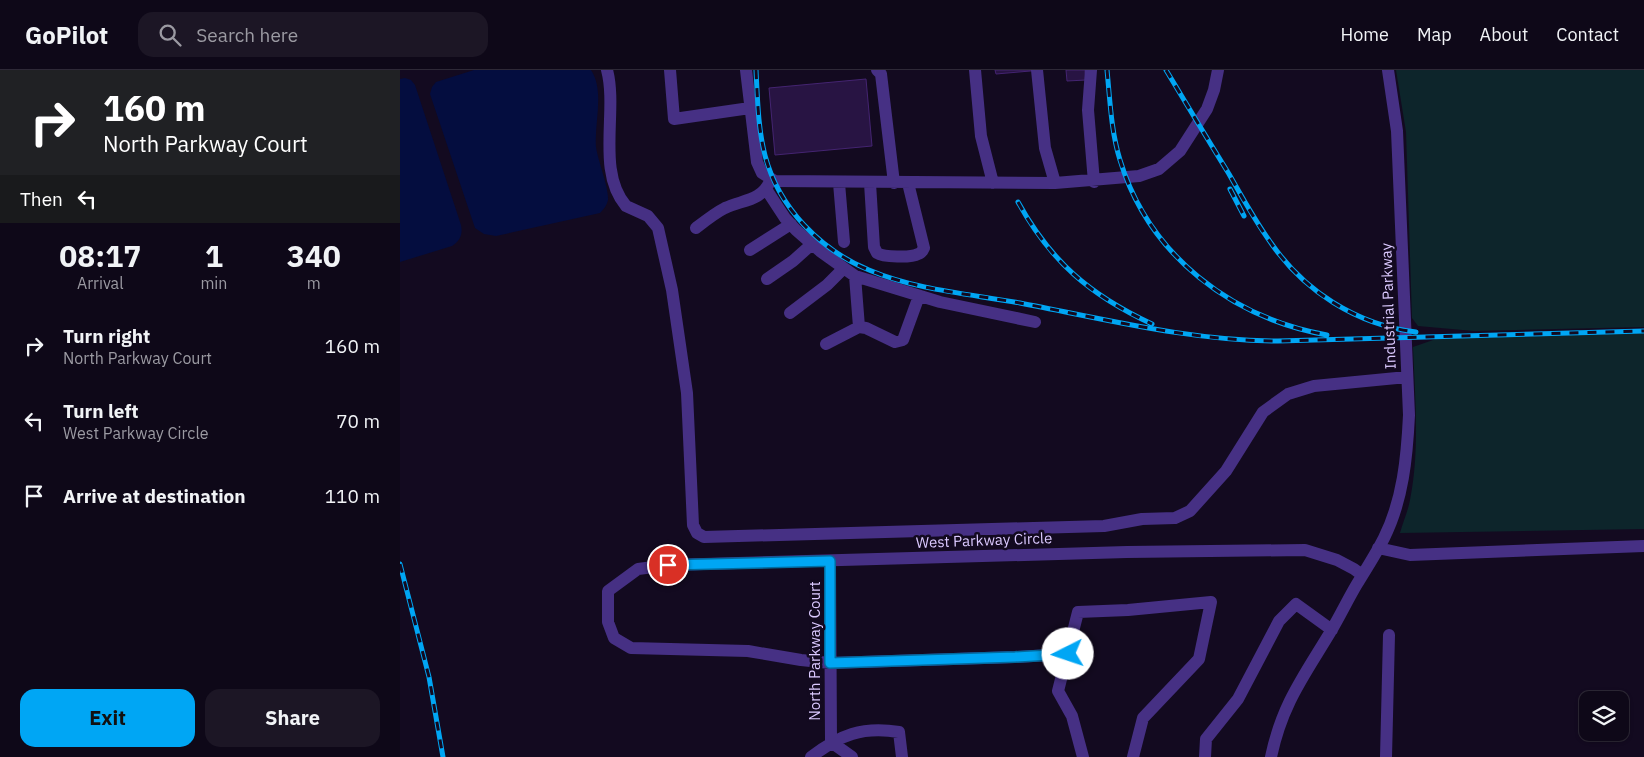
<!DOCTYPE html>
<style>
:root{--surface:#0e0818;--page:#1c1625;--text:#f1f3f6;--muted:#9b9aa2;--line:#2e2937;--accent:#00a6f4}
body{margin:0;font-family:"IBM Plex Sans",sans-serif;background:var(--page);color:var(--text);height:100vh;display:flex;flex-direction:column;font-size:19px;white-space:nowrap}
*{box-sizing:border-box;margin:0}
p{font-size:16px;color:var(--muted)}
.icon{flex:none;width:28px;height:28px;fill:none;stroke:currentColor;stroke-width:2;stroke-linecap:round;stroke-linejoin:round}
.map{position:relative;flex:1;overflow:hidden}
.details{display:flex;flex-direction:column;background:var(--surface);width:400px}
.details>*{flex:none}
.hud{background:#202124;color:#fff;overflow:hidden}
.tools{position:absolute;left:1179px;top:621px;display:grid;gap:10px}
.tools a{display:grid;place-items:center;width:50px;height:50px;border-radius:10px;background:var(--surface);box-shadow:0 1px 4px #0004,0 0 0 1px var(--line);font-size:25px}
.pin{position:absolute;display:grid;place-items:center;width:42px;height:42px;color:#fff;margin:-21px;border:2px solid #fff;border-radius:50%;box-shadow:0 1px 5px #0007}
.me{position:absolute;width:55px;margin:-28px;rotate:266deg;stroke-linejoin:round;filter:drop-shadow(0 0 4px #0008)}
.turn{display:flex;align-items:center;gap:18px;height:105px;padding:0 20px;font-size:22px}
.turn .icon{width:65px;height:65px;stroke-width:2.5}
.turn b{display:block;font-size:35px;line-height:42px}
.then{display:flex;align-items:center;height:48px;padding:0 20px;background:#0003;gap:10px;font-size:19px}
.eta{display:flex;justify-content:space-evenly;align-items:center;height:85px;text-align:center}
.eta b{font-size:30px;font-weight:800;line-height:35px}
.action{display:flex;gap:10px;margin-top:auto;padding:10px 20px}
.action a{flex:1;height:58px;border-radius:15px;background:var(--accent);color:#111;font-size:20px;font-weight:800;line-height:58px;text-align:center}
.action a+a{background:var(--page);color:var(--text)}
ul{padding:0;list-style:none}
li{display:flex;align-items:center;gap:15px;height:75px;padding:0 20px}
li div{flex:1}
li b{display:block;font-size:19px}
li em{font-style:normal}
header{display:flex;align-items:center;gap:30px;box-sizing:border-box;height:70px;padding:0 25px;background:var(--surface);border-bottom:1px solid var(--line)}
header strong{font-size:24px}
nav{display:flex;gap:28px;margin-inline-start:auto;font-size:18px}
.search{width:350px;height:45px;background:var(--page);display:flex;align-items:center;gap:12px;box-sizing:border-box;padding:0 18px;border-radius:15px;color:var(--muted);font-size:19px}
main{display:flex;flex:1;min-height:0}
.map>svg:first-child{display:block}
</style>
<header>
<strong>GoPilot</strong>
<div class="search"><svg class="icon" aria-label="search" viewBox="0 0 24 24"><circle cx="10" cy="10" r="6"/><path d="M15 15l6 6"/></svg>Search here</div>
<nav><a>Home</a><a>Map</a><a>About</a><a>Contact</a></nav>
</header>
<main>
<section class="details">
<div class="hud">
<div class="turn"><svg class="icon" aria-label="right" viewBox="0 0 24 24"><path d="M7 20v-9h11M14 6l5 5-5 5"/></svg><div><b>160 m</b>North Parkway Court</div></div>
<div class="then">Then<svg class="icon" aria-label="left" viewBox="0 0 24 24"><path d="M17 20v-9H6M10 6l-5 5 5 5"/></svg></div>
</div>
<div class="eta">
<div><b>08:17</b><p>Arrival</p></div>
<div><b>1</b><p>min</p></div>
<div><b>340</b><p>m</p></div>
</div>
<ul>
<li><svg class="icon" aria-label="right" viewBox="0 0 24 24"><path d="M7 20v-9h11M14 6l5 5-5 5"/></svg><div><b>Turn right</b><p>North Parkway Court</p></div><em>160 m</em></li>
<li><svg class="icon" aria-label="left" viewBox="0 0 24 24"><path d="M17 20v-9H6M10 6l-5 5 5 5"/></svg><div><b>Turn left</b><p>West Parkway Circle</p></div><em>70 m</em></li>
<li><svg class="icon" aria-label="arrive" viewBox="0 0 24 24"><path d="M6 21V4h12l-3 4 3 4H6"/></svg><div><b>Arrive at destination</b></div><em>110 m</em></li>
</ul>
<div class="action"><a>Exit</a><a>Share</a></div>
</section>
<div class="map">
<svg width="1244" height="687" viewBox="0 0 1244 687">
<rect width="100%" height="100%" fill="#130a20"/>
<path fill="#0d252b" d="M 996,0 L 1244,0 L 1244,257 L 1074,261 L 1018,256 L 1012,248 L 1006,62 Z
M 1244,263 L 1244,459 L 1000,463 C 1003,452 1008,441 1010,430 C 1020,380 1015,327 1013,277 L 1036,269 Z"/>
<path fill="#040d3f" d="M 74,0 L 191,0 C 205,21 194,53 196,77 C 198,91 209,118 208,130 C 207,135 204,139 200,143 L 96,166 L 84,164 L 75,158 L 30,24 L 32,17 L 36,12 Z
M 5,8 L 11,10 L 15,15 L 61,155 C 63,164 60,171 52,176 L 0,192 L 0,9 Z"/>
<path fill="#281443" stroke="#442471" d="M 595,0 L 642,0 L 596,4 Z
M 666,0 L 685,0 L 686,10 L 667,11 Z
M 466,9 L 472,76 L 375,85 L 369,18 Z"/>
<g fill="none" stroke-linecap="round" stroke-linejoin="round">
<path stroke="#463084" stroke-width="12" d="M 207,0 C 218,41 196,101 226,136 L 248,146 L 258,158 L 272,220 L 287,323 L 293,455 L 297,463 L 304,467 L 704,456 L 742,449 L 775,448 L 790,441 L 826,401 L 863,342 L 888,324 L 914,316 L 1007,307
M 270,0 L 274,49 L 350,38
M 346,0 L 357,92 L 362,103 L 375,111 L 655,113 L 739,106 L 759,99 L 780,81 L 807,39 L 814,20 L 818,0
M 477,0 L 481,4 L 494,113
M 575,0 L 581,66 L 593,113
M 637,0 L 645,78 L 655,113
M 691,0 L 688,40 L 694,112
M 439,113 L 444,172
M 470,113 L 474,177 L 477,183 C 483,187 511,188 518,184 C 522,183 522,181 524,178 L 508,113
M 366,119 L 385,148 L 396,160 L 420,181 L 455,206 L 540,232 L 635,252
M 296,158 C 305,151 315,143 325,138 C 342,130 362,131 370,111
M 350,180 L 391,154
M 455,206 L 459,257
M 367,209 L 393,191 L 412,174
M 390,243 L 427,215 L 443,199
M 426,274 L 459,257 L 466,258 L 495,272 L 503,270 L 519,226
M 978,478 L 1010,485 L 1244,476
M 430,491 L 431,672
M 667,584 L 615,587 L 430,593 L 401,590 L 348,581 L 231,578 L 214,568 L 208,552 L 208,521 L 238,499 L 269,495 L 727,482 L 905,480 L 937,490 L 954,499 L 962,505
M 431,672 L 452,687
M 411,687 C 440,665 462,656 499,662 L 502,687
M 683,687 L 672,646 L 658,621 L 678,542 L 728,540 L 811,532 L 799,589 L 743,648 L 733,687
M 805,687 L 806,669 L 838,629 L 879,551 L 896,534 L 932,560
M 871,687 C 882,634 904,606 931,561 C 940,546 948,529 957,514 C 966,499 976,484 984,468 C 1003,430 1007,387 1009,345 L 997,61 L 988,0
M 986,687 L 989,565"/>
<g stroke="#00a6f4" stroke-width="5">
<path id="rail" d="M 356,0 C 359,62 359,106 404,155 C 422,174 444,190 469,200 C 516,220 570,224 620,233 C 705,249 791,271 878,271 L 1244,261
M 707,0 C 710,30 711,61 720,90 C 749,186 832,248 927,265
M 766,0 C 787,35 808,70 829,104 C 842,127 855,151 871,173 C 904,221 957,255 1016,262
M 830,119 L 844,146
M 618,132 C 651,192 690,225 752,254
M 0,494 L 29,607 L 43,687"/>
</g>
<use href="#rail" stroke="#130a20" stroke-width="3" stroke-dasharray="9" stroke-linecap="butt"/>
</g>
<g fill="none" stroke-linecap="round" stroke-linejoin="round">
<g stroke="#006c9f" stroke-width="12">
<path id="route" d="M 268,495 L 430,491 L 430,593 L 615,587 L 668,584"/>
</g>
<use href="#route" stroke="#00a6f4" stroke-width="9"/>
</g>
<g text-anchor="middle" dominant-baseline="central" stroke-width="5" stroke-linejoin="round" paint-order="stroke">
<g font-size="15" fill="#dbc9ff" stroke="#130a20">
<text transform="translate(988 236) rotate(-92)">Industrial Parkway</text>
<text transform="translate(584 470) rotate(-2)">West Parkway Circle</text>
<text transform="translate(414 581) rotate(-90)">North Parkway Court</text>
</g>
</g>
</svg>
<div class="tools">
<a><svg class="icon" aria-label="layers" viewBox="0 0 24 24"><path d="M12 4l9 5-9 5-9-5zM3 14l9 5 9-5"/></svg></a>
</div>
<div class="pin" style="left:268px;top:495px;background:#d93025"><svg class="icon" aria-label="arrive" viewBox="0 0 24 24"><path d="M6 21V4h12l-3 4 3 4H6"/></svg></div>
<svg class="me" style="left:668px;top:584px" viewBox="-20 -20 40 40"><circle r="19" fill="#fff"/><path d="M0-13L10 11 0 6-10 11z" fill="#00a6f4"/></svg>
</div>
</main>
